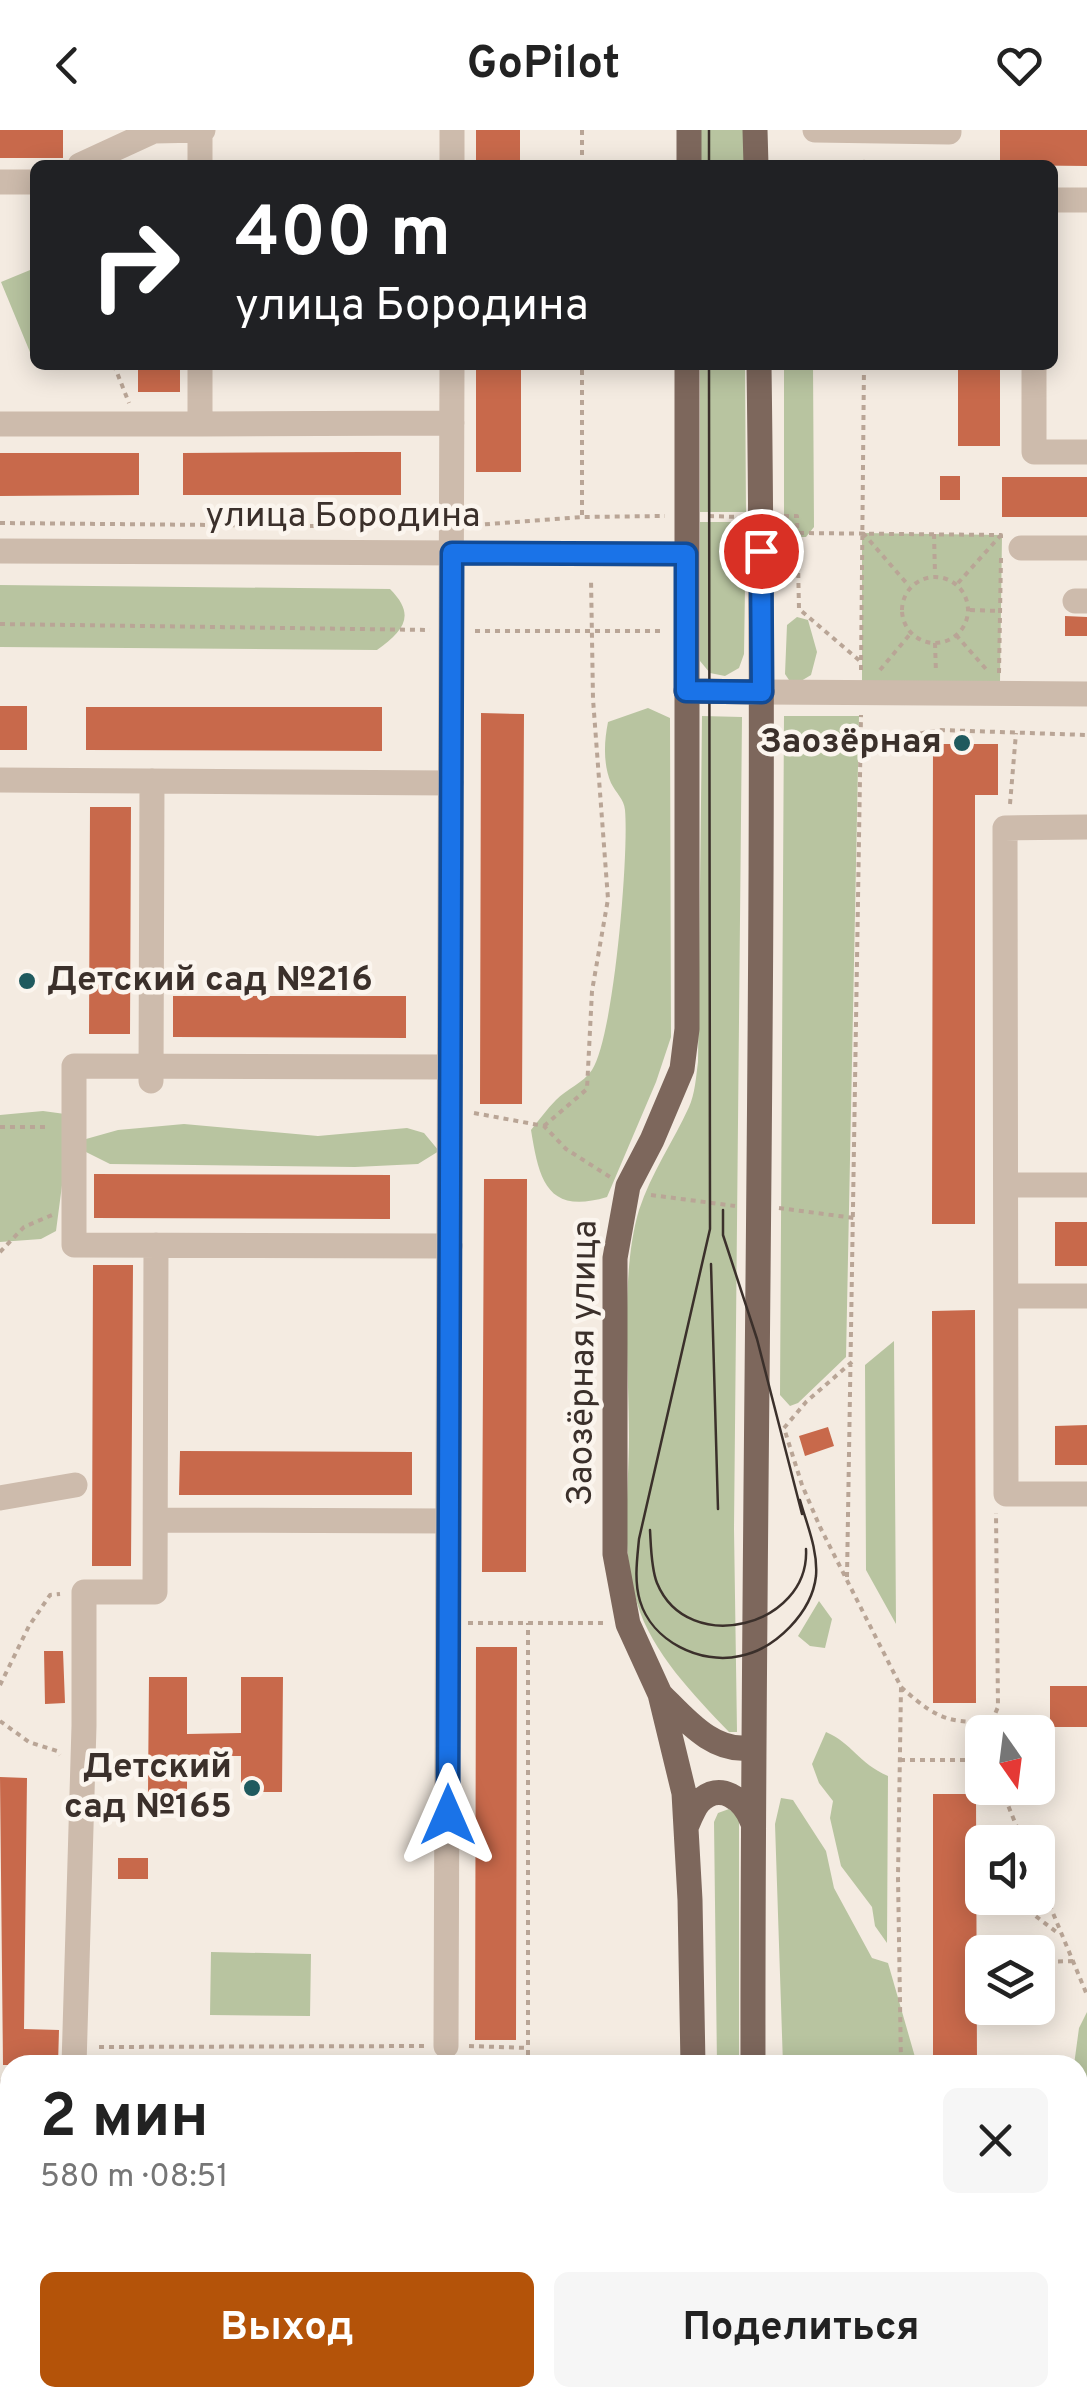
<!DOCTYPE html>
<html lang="ru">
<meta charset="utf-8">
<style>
:root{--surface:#fff;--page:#f6f6f6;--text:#222;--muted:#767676;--accent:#b45309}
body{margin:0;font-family:Overpass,sans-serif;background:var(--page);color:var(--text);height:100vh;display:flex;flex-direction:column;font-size:38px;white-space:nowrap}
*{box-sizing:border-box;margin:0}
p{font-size:32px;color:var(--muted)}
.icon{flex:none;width:55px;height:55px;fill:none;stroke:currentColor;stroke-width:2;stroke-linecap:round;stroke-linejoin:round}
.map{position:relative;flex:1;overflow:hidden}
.sheet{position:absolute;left:0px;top:1925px;width:1088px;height:352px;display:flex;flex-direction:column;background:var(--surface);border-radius:30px 30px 0 0;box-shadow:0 5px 25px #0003}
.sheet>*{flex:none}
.hud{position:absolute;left:30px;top:30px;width:1028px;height:210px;border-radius:15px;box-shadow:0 5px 25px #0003;background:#202124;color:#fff;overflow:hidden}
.needle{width:65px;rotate:166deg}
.buttons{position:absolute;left:965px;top:1585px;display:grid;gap:20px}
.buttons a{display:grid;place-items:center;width:90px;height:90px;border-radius:15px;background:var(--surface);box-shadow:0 5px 25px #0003;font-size:50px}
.pin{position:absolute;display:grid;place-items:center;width:85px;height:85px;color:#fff;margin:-42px;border:5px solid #fff;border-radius:50%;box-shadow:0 2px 10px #0007}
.me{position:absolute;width:110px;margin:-55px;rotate:0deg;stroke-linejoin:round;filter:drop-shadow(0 0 8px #0008)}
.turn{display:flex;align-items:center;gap:35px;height:210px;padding:0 40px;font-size:45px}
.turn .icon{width:130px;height:130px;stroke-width:2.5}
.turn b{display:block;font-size:70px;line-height:85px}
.round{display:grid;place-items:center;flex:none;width:105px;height:105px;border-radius:15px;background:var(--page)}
.head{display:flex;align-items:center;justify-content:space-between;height:170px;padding:0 40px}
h1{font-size:60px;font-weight:700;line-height:75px}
.button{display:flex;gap:20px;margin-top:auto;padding:20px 40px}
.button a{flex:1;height:115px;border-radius:15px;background:var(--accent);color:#fff;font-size:40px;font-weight:700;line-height:115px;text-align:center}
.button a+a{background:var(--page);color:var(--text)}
header{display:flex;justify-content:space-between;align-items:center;height:130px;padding:0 40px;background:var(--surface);font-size:45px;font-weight:700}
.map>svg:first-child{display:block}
</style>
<header><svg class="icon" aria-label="back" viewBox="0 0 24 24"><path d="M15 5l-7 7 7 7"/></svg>GoPilot<svg class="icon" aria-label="heart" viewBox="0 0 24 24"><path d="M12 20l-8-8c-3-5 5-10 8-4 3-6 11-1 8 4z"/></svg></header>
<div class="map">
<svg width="1087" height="2276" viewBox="0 0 1087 2276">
<rect width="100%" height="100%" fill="#f4ebe1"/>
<path fill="#b8c4a0" d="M 700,0 L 745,0 L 745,35 L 700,35 Z
M 35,138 L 35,225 L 32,227 L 1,152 Z
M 700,235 L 745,235 L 746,382 L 700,382 Z
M 784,235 L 813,235 L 814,397 L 806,407 L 794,407 L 784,395 Z
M 700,392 L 746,392 L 744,524 L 739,538 L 725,546 L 710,543 L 700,531 Z
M 862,403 L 1002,405 L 1000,552 L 862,551 Z
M 0,455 L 390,459 C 417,486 403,501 377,520 L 0,517 Z
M 797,487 L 808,490 L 817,522 L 811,545 L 796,554 L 791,553 L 785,544 L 787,495 Z
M 648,578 L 670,588 L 671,907 L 656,952 L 607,1067 C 547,1085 539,1050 531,1000 C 539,990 547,979 556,970 C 567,959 583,953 592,940 C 614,906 629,724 625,680 C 624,669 616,663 611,653 C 603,634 604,612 608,592 Z
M 702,586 L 742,587 L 734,1399 L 737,1602 L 729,1602 C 694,1565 652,1523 637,1473 C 620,1422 629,1360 629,1307 C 629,1239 620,1143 639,1080 C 651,1043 673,1012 689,977 C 695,964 696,947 698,932 Z
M 784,586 L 859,586 L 846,1227 L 798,1273 L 790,1276 L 780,1265 Z
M 43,981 L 65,984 L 64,1040 L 56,1101 L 41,1109 L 0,1112 L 0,985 Z
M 184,994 L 318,1006 L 407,998 L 424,1003 L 439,1021 L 418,1034 L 355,1037 L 110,1034 L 86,1022 L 86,1009 L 118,1000 Z
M 894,1211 L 896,1494 L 866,1440 L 865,1235 Z
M 819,1471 L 832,1489 L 825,1518 L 810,1516 L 798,1506 Z
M 826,1602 C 852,1613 858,1633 888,1646 L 887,1813 L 875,1796 L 872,1777 L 841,1736 L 830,1688 L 833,1671 L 819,1653 L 812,1634 Z
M 781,1668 L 793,1670 L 826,1721 L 834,1758 L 872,1828 L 888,1833 L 915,1927 L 920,1935 L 783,1935 L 775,1694 Z
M 729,1679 L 739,1688 L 739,1935 L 717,1935 L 714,1692 L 718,1683 Z
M 211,1822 L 311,1824 L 310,1886 L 210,1885 Z
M 1087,1882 L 1087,2000 L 1078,2000 L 1078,1935 L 1074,1935 L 1079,1898 Z
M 881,2268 L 942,2268 L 951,2276 L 888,2276 Z"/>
<path fill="#c8694b" d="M 0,0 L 63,0 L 63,28 L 0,28 Z
M 476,0 L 520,0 L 520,35 L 476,35 Z
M 1000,0 L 1087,0 L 1087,36 L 1000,35 Z
M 138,235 L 180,235 L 180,262 L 138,262 Z
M 476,235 L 521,235 L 521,342 L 476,342 Z
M 958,235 L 1000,235 L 1000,316 L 958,316 Z
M 363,322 L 401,322 L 401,365 L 183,365 L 183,323 Z
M 0,323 L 139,323 L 139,365 L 0,366 Z
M 940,346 L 960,346 L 960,370 L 940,370 Z
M 1002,347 L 1087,347 L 1087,387 L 1002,387 Z
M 1065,486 L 1087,487 L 1087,506 L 1065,506 Z
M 0,576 L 27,576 L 27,620 L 0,620 Z
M 86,577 L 382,577 L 382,621 L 86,620 Z
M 481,583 L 524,584 L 522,974 L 480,974 Z
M 933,614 L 998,614 L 998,665 L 975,665 L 975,1094 L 932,1094 Z
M 90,677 L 131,677 L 130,904 L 89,904 Z
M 173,866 L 406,866 L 406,908 L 173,907 Z
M 94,1044 L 390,1045 L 390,1089 L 94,1088 Z
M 484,1049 L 527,1049 L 526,1442 L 482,1442 Z
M 1055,1092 L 1087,1092 L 1087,1136 L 1055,1136 Z
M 93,1135 L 133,1135 L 131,1436 L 92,1436 Z
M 975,1180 L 976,1573 L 933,1573 L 932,1181 Z
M 1087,1295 L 1087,1335 L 1055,1335 L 1055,1296 Z
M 828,1297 L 834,1316 L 805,1326 L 799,1306 Z
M 180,1321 L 412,1322 L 412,1365 L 179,1365 Z
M 476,1517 L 517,1517 L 516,1910 L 475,1910 Z
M 44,1521 L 63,1521 L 65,1573 L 45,1574 Z
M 149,1547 L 187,1547 L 187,1604 L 241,1603 L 241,1547 L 283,1547 L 282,1662 L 241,1662 L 241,1626 L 187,1626 L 187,1662 L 148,1662 Z
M 1050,1556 L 1087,1556 L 1087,1597 L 1050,1597 Z
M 0,1647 L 27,1648 L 24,1899 L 59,1900 L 58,1935 L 3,1935 Z
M 933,1664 L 976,1664 L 977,1935 L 933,1935 Z
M 118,1728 L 148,1728 L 148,1749 L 118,1749 Z"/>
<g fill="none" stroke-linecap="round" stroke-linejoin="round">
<path stroke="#b9a596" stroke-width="4" stroke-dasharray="5 5" stroke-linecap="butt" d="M 582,35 L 582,0
M 865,35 L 866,25
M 114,235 L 129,273
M 582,385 L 582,235
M 709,386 L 740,387
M 784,386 L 797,386 L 799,479 L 860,531
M 0,393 L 430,397
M 475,395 L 582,387 L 665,386
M 799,403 L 1001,405 L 1001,408
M 863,403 L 909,456
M 934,404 L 935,444
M902 480a33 33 0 1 1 66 0a33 33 0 1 1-66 0Z
M 958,453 L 1001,405
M 970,480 L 1000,481
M 0,494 L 430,500
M 475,501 L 665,501
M 956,505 L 986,539
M 935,513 L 936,543
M 861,540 L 864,235
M 880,540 L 911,503
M 999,543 L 1001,427
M 861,613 L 941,600 L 1087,605
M 1010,674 L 1016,603
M 474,983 L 544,996 L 566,1019 L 610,1047
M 544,996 L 587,959 L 592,861 L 608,769 L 593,569 L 591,448
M 0,997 L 49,997
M 651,1065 L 735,1076
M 779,1078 L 854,1088
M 0,1122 L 24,1097 L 52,1085
M 852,1232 L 806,1272 L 784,1298 L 802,1355 L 820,1397 L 901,1557 L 898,1747 L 901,1935
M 847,1447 L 861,585
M 468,1493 L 603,1493
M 0,1555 L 29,1496 L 50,1465 L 60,1464
M 901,1557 C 942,1594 952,1593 1006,1591
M 0,1591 L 29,1612 L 57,1621 L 60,1625
M 992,1602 L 992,1591 L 998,1577 L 996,1383
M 900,1630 L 982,1630
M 1001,1658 L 1023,1712
M 1038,1747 L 1087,1865
M 1012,1768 L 1059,1804
M 1038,1832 L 1073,1831
M 469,1916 L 528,1918
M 99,1917 L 425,1916
M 528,1935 L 528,1493"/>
<path stroke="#cdbbac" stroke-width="25" d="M 200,0 L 200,35
M 452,0 L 452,35
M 815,0 L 949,2
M 80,35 L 154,1 L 203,0
M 0,52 L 35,52
M 1052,70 L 1087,70
M 200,235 L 200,294 L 452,293
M 1034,235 L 1034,322 L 1087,322
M 0,294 L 200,294
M 1021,418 L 1087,418
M 0,421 L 686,424
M 1075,471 L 1087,471
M 762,562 L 1087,564
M 0,650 L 451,653
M 1087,697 L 1005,698 L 1006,1364 L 1087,1364
M 151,951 L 152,651
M 1006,1055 L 1087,1055
M 450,1116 L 74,1115 L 74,936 L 450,937
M 1006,1166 L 1087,1166
M 0,1368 L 75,1355
M 156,1390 L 448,1391
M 446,1916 L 452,235
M 74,1935 L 84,1596 L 84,1462 L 155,1462 L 156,1115
M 0,1962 L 10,1974
M 1078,2083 L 1087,2083
M 1078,2159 L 1087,2157
M 1078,2248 L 1087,2248
M 157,2268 L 166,2276
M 251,2268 L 260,2276
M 331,2268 L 399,2276
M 11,2276 L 20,2268"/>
<path stroke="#7d675c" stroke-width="25" d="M 755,0 L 756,35
M 689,35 L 689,0
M 687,235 L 687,899 L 682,939 L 652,1010 L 628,1056 L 615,1128 L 615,1424 L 628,1494 L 660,1564 L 684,1663 L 690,1770 L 693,1935
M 686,561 L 762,562
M 662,1566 C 686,1590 715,1625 753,1617
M 687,1695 C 690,1688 694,1678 699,1672 C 720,1650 744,1670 752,1691
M 753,1935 C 752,1368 767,802 759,235
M 855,2268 L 863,2276
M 624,2276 L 629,2268
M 694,2276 L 694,2268
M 750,2276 L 750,2268"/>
<path stroke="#3b302b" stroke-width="2.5" d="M 709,35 L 709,0
M 709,235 L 710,1099 L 639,1409 C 637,1430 634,1451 640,1471 C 652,1511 700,1535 740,1526 C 776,1519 812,1482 816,1446 C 818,1420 807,1395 800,1370
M 723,1080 L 723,1105 L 757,1209 L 802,1384
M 711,1134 L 718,1379
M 650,1400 C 651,1416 651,1438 657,1453 C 688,1528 810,1496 806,1419"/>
</g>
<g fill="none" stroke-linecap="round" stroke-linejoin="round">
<g stroke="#114b97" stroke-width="25">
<path id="route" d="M 448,1685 L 452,423 L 686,424 L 686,561 L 762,562 L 761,421"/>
</g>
<use href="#route" stroke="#1a73e8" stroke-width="18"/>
</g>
<g fill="#1f5a5e" stroke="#fbf5ee" stroke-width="4">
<circle cx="962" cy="613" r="10"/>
<circle cx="27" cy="851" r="10"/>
<circle cx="252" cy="1658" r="10"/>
</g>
<g text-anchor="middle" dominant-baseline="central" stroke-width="9" stroke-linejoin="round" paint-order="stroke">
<g font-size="35" fill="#3b302b" stroke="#fbf5ee">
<text x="343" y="387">улица Бородина</text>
<text transform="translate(584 1233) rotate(-89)">Заозёрная улица</text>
</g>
<g font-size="35" font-weight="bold" fill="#3b302b" stroke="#fbf5ee" text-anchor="end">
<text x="942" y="613">Заозёрная</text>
<text x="47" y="851" text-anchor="start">Детский сад №216</text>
<text x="232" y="1638">Детский<tspan x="232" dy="40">сад №165</tspan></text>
</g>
</g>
</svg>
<div class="buttons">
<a><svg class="needle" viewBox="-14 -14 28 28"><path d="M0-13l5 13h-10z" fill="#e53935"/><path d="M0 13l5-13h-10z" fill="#767676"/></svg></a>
<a><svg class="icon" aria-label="sound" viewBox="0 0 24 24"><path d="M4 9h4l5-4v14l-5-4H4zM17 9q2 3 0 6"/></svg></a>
<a><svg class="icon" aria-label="layers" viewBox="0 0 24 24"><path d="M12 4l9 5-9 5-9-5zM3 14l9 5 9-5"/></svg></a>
</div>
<div class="pin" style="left:761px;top:421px;background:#d93025"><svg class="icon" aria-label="arrive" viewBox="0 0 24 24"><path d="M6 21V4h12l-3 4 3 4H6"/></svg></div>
<svg class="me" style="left:448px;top:1685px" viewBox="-20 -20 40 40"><path d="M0-17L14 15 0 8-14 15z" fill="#1a73e8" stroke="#fff" stroke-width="4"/></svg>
<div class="hud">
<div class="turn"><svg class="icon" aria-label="right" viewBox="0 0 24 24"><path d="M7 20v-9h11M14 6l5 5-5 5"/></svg><div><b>400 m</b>улица Бородина</div></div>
</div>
<section class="sheet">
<div class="head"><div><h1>2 мин</h1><p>580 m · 08:51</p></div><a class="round"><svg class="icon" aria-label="close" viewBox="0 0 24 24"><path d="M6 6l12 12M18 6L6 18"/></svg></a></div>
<div class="button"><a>Выход</a><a>Поделиться</a></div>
</section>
</div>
